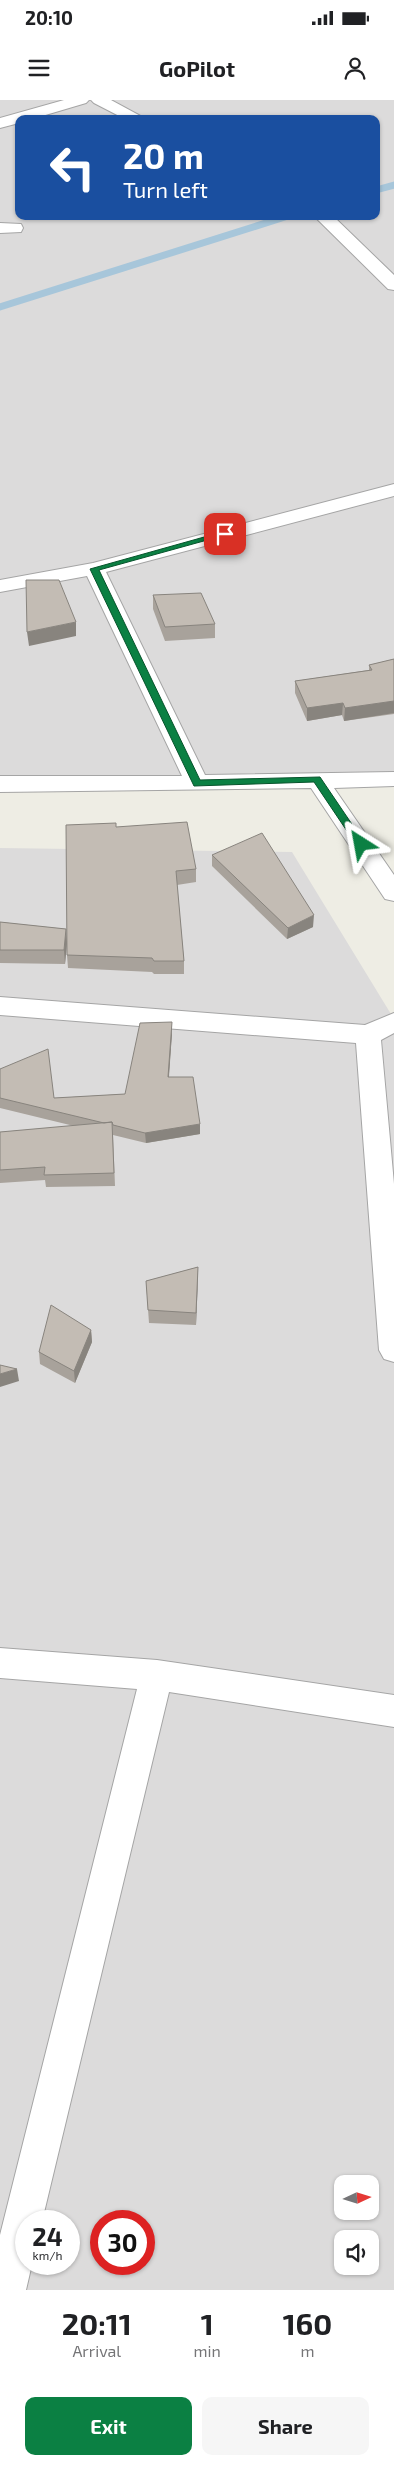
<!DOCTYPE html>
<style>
:root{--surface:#fff;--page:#f6f6f6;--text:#202124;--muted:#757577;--accent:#0b8043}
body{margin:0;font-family:"Exo 2",sans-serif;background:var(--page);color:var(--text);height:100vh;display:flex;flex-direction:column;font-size:19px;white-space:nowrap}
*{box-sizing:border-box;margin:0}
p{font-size:16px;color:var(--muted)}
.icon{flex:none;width:28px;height:28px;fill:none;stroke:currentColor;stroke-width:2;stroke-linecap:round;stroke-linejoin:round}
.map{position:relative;height:2190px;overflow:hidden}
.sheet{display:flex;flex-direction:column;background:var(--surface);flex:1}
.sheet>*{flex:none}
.guide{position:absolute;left:15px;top:15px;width:365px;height:105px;border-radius:10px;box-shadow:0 1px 4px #0004;background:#1a4fa0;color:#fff;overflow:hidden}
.needle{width:32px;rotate:86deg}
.fabs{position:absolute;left:334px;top:2075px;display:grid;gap:10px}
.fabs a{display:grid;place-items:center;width:45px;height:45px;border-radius:10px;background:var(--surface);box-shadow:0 1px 4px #0004;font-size:25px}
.speed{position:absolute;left:15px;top:2110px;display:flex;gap:10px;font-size:25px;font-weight:700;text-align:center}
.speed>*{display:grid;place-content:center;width:65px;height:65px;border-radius:50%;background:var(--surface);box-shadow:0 1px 4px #0004;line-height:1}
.speed small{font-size:12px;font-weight:400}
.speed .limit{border:8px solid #d22;background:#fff;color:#111}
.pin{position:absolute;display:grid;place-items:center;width:42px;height:42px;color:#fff;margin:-21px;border-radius:10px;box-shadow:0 2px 8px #0006}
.me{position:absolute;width:55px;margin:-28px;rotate:326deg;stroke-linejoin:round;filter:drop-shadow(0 0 4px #0008)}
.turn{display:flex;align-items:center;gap:18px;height:105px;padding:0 25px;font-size:22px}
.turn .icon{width:65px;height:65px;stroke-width:2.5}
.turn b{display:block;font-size:35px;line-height:42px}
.eta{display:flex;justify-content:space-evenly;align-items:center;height:85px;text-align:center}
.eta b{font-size:30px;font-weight:700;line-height:35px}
.cta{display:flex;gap:10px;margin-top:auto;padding:10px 25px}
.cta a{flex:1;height:58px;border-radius:10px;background:var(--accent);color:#fff;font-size:20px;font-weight:700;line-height:58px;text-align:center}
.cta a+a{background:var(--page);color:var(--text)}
.status{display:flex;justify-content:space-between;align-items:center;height:35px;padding:0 25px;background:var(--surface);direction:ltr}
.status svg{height:14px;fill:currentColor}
header{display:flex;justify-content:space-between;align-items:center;height:65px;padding:0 25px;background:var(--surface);font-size:22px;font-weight:700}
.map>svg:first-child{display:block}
</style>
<div class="status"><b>20:10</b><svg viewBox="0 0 49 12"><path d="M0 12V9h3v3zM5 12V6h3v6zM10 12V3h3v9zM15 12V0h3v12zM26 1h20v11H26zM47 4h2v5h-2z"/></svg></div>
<header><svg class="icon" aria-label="menu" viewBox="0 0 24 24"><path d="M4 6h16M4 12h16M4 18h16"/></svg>GoPilot<svg class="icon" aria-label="person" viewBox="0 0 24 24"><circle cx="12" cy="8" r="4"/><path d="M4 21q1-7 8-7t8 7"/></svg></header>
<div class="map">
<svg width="394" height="2190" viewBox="0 0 394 2190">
<rect width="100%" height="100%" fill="#eeede4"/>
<path fill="#dcdbdb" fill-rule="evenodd" d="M 0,0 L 394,0 L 394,679 L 0,684 ZM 19,19 L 376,19 L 376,116 L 19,116 Z
M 0,748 L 292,752 L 394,919 L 394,2190 L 0,2190 ZM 342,2084 L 370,2084 L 370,2111 L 342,2111 ZM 26,2121 L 69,2121 L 69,2164 L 26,2164 ZM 101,2121 L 144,2121 L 144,2164 L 101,2164 ZM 342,2139 L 370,2139 L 370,2166 L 342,2166 Z"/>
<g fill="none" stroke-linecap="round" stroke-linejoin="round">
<path stroke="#a7c6da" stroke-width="7" d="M 376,90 L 394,85
M 0,207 L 288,116"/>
<g stroke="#a5a5a5" stroke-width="2">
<path id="street" d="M 64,0 L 89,0 L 86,3 L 32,19 L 19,19 L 19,23 L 0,28 L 0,18 Z
M 91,0 L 111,0 L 146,19 L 125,19 L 94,3 Z
M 314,116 L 333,116 L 394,175 L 394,190 L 388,189 Z
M 0,123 L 21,124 L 23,128 L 21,132 L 0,133 Z
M 394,384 L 394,396 L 106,472 L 205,675 L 394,672 L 394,686 L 334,688 L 394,775 L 394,801 L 385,799 L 311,688 L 0,692 L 0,676 L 182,676 L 87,476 L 0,492 L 0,480 L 93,463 Z
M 0,897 L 365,925 L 394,913 L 394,933 L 381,940 L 394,1084 L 394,1262 L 384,1259 L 379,1250 L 356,943 L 0,915 Z
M 0,1548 L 157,1560 L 394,1595 L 394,1627 L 169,1592 L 42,2121 L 26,2121 L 26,2164 L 32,2164 L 26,2190 L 0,2190 L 0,2135 L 137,1589 L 0,1578 Z"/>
</g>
<use href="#street" fill="#fff" fill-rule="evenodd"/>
</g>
<path fill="#a8a29b" d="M 153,495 L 215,524 L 215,538 L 165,541 L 153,509 Z
M 394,559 L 394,614 L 344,621 L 342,615 L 307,621 L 295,593 L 295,581 L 369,570 L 369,565 Z
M 116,727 L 196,769 L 196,782 L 177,785 L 184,861 L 184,874 L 154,874 L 152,872 L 68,868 L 67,855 Z
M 212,755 L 313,827 L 287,839 L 212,766 Z
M 0,822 L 66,829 L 67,843 L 65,864 L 0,863 Z
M 172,933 L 169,977 L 200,1034 L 146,1043 L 113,1035 L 115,1086 L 46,1087 L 45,1080 L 0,1083 L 0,1032 L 74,1026 L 0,1008 L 0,969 L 54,998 L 125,994 Z
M 198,1167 L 196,1225 L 149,1223 L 146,1181 Z
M 91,1230 L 92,1242 L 75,1283 L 40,1264 L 39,1252 Z"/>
<path fill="#88847e" d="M 76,522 L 76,536 L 29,546 L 27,532 Z
M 394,601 L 394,613 L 344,621 L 345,608 Z
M 343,603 L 342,615 L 307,621 L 307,608 Z
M 314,815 L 313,827 L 287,839 L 288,828 Z
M 66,829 L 67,843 L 65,864 L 64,850 Z
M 172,922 L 172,933 L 168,987 L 168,977 Z
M 200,1024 L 200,1034 L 146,1043 L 145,1033 Z
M 198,1167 L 198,1179 L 196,1225 L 196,1213 Z
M 91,1230 L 92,1242 L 75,1283 L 74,1271 Z
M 17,1269 L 19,1281 L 0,1287 L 0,1274 Z"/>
<path fill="#c3bcb4" stroke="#88847e" d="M 26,480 L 59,480 L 76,522 L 27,532 Z
M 201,493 L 215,524 L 165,527 L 153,495 Z
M 394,559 L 394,601 L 345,608 L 343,603 L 307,608 L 295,581 L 372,570 L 369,565 Z
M 187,722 L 196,769 L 176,771 L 184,861 L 154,861 L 152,858 L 67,855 L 66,725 L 116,723 L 116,727 Z
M 262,733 L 314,815 L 288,828 L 212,755 Z
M 0,822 L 66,829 L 64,850 L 0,850 Z
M 172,922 L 168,977 L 193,977 L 200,1024 L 145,1033 L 113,1025 L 112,1022 L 104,1023 L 0,998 L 0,969 L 48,949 L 54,998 L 125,994 L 140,923 Z
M 112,1022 L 114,1073 L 44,1075 L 45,1067 L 0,1070 L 0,1032 Z
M 198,1167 L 196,1213 L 148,1210 L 146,1181 Z
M 51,1205 L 91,1230 L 74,1271 L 39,1252 Z
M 0,1265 L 17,1269 L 0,1274 Z"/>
<path fill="#0b8043" stroke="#07532c" d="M 222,432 L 229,434 L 99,470 L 200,680 L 320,677 L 364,742 L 364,746 L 357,746 L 314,682 L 194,686 L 90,469 Z"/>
</svg>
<div class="fabs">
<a><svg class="needle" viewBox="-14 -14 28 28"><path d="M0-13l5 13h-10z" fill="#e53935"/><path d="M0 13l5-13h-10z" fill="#757577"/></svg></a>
<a><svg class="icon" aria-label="sound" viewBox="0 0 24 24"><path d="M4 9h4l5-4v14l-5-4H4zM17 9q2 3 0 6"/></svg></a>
</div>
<div class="speed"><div>24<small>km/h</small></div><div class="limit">30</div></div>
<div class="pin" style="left:225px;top:434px;background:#d93025"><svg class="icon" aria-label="arrive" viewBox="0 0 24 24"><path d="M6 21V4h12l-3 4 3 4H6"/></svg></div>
<svg class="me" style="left:361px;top:744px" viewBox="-20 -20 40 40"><path d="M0-17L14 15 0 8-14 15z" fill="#0b8043" stroke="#fff" stroke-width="4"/></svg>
<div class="guide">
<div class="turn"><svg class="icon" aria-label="left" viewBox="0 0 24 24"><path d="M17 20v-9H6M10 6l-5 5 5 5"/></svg><div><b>20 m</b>Turn left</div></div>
</div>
</div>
<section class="sheet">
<div class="eta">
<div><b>20:11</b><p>Arrival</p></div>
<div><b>1</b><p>min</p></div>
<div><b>160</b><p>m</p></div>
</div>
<div class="cta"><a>Exit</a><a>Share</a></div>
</section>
